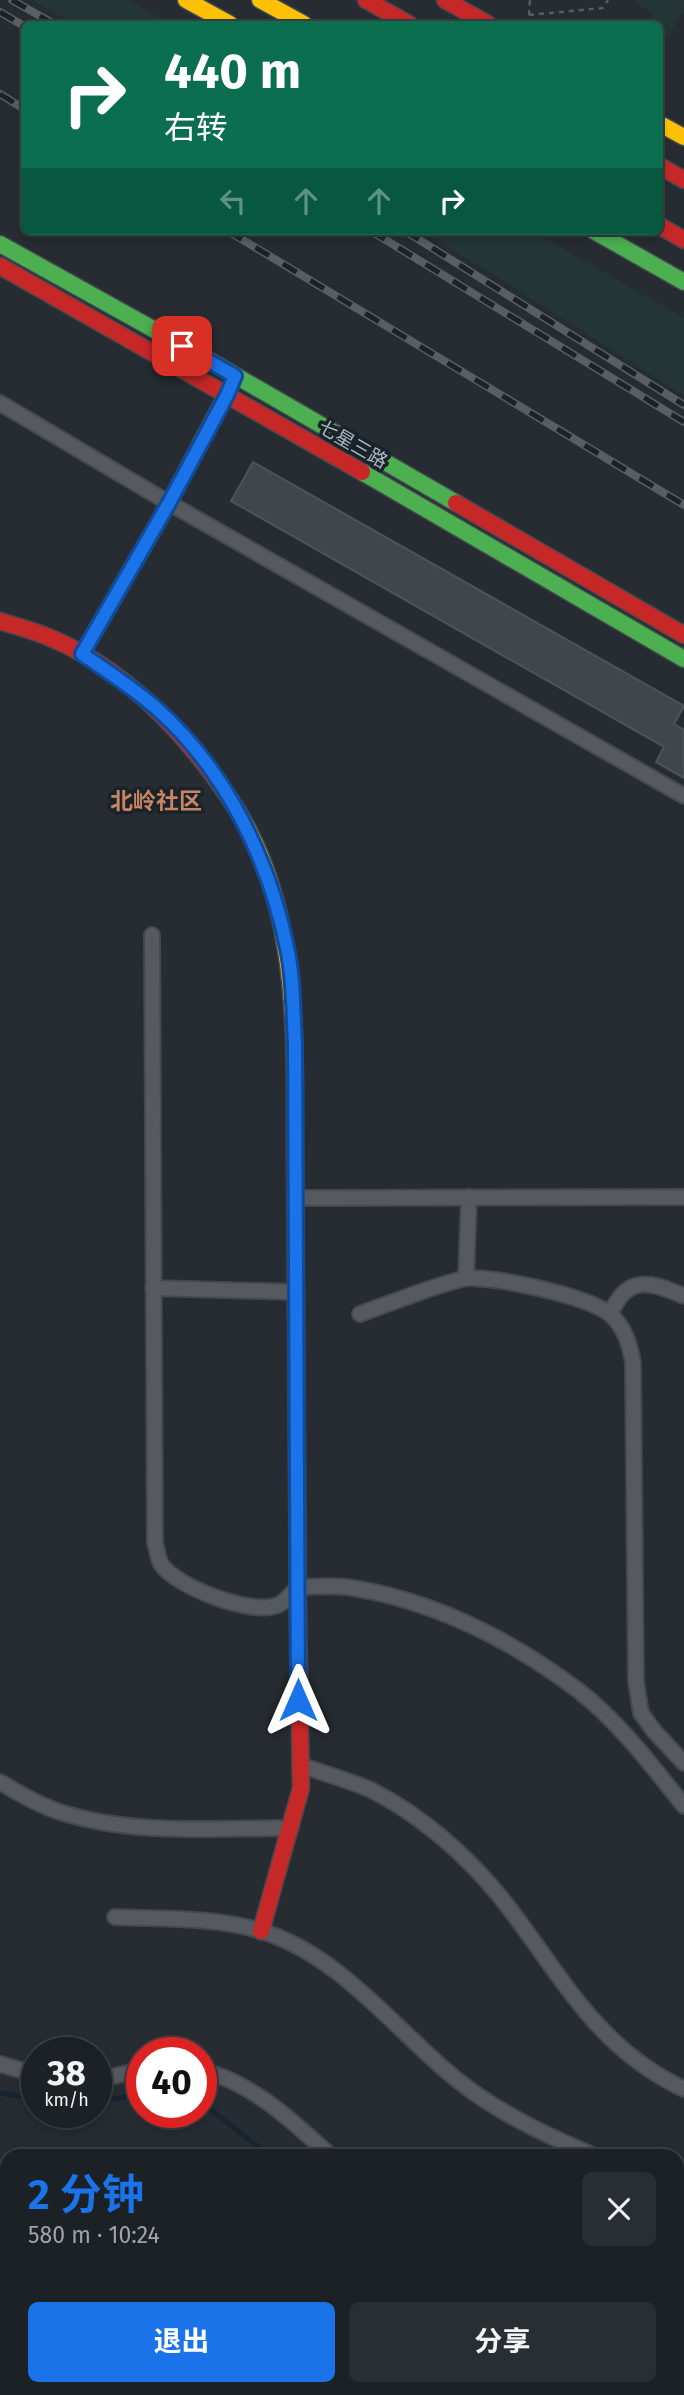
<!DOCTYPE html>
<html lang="zh">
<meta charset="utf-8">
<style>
:root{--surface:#1c2125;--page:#292e32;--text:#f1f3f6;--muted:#a0a3a7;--line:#3a3e42;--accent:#1a73e8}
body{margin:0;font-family:"Fira Sans","Noto Sans SC",sans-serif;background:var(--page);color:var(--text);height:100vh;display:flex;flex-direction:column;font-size:26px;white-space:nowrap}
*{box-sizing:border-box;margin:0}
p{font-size:23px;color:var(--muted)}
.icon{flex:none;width:38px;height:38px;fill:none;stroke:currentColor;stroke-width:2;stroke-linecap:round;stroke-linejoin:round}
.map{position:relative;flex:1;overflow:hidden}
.details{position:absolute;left:0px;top:2149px;width:684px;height:247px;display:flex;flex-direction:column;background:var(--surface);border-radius:21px 21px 0 0;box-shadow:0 4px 10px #0003,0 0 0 2px var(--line)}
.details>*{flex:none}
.banner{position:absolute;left:21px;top:21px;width:642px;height:214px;border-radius:10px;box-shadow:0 4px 10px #0003,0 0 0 2px var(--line);background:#0b6e4f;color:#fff;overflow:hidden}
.speed{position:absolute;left:21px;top:2037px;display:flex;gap:14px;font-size:35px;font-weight:700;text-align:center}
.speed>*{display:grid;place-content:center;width:91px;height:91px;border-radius:50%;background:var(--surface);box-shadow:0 4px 10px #0003,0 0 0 2px var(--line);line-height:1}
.speed small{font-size:18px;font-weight:400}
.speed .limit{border:10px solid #d22;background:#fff;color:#111}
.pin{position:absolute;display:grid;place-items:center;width:60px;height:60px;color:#fff;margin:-30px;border-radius:14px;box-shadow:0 4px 10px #0006}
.me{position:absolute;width:77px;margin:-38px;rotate:0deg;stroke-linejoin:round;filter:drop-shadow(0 0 5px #0008)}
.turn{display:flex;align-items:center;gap:24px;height:147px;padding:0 28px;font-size:32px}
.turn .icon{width:91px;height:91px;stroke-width:2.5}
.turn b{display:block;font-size:49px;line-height:60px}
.lanes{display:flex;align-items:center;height:66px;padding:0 28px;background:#0003;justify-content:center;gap:35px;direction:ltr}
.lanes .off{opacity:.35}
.round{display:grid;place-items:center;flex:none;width:74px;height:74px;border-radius:10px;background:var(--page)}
.headline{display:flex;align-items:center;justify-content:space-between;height:119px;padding:0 28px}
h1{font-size:42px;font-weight:700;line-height:52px;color:var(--accent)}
.button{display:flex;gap:14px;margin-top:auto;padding:14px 28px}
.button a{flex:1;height:80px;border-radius:10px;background:var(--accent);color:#fff;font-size:28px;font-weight:700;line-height:80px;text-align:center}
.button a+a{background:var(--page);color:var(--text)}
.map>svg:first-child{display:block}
</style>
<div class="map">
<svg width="684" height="2395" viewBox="0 0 684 2395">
<rect width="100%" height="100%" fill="#262c31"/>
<path fill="#233535" d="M 32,0 L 129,0 L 172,24 L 74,24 Z
M 632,0 L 684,0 L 684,9 L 660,51 L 660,24 L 647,24 L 653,14 Z
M 421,231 L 532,231 L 684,318 L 684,396 L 502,280 Z"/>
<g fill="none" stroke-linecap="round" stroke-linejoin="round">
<path stroke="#172531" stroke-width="5" d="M 0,2093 L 37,2099
M 96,2100 L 142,2096
M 201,2102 L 270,2156
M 530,2389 L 534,2395"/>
</g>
<path fill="#40474c" stroke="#4d5459" stroke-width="2" d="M 253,462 L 684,706 L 674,724 L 684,730 L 684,778 L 656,762 L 664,747 L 231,501 Z"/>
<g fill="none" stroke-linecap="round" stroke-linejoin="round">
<g stroke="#43494e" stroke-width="18">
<path id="street" d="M 0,403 L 169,503 L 684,796
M 82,654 L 169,503 L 229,389
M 152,935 L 155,1543 C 157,1549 158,1559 161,1564 C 176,1587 252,1616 278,1605 C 285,1602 292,1593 298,1587 C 314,1587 331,1585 346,1587 C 431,1599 512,1640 579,1691 C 620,1723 652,1766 684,1806
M 295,1198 L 684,1197
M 466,1278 L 469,1197
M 153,1288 L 296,1292
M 610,1313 C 614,1307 619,1296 626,1291 C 642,1277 667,1289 684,1296
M 360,1314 C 387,1304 414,1294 441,1285 C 449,1283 459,1279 467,1278 C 497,1277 589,1296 611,1315 C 625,1328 630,1345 633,1363 L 636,1682 L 641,1713 L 654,1731 L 684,1763
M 300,1765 C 323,1773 348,1780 371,1790 C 419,1814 464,1853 498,1894 C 558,1968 593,2047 684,2089
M 0,1782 C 18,1793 37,1804 57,1811 C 131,1836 215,1828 291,1828
M 115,1917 C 162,1919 213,1917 258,1930 C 340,1954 393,2028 456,2079 C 498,2113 546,2135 595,2156
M 0,2064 L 37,2075
M 201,2070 C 252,2082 293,2122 331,2156
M 96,2080 L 142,2070
M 677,2179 L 684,2176
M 560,2389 L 564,2395"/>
</g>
<g stroke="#43494e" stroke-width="19">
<path id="fast" d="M 594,231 L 684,282
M 0,244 L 205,358 L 456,503
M 362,472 L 684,659
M 295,1145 L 298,1620"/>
</g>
<g stroke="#43494e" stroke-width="19">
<path id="slow" d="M 186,0 L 230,24
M 260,0 L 304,24
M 660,124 L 684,137
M 228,796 C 299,898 295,1027 295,1145"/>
</g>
<g stroke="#43494e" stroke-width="19">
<path id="jam" d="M 366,0 L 409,24
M 445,0 L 488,24
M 660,166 L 684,180
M 660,226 L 684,240
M 0,266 L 362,472
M 456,503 L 684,635
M 0,621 C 15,626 31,630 46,636 C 123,667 182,729 228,796
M 261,1931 L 301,1788 L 298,1620"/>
</g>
<path stroke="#575e60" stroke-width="2.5" stroke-dasharray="5 5" stroke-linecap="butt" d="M 529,15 L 603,8 L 608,0
M 524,24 L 529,15 L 530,0"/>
<use href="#street" stroke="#565a5f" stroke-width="14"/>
<use href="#fast" stroke="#4caf50" stroke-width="16"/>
<use href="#slow" stroke="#ffc107" stroke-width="16"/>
<use href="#jam" stroke="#c62828" stroke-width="16"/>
<g stroke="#595e62" stroke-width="8">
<path id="rail" d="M 12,0 L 54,24
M 0,12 L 24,26
M 0,94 L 24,109
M 228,231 L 684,505
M 371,231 L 684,422
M 405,231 L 684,405"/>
</g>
<use href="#rail" stroke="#1a232a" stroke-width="5" stroke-dasharray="16" stroke-linecap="butt"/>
</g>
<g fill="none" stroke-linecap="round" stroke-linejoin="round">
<g stroke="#114b97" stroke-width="18">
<path id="route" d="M 182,346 L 235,376 L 227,395 L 169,503 L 82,654 C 107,671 133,688 156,708 C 225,769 269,859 287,948 C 294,979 293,1013 295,1044 L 298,1700"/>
</g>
<use href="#route" stroke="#1a73e8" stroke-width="12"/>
</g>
<g text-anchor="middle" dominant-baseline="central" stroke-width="7" stroke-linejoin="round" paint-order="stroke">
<g font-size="19" fill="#afb9c2" stroke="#1a232a">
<text transform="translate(353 444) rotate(30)">七星三路</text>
</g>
<g font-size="23" font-weight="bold" fill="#c98563" stroke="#1a232a">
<text x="156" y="801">北岭社区</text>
</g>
</g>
</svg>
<div class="speed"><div>38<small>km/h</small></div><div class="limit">40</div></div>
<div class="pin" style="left:182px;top:346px;background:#d93025"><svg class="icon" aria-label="arrive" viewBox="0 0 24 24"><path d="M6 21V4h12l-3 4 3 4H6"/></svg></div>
<svg class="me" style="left:298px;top:1700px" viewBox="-20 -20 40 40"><path d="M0-17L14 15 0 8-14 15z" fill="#1a73e8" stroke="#fff" stroke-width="4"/></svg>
<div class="banner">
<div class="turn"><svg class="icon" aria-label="right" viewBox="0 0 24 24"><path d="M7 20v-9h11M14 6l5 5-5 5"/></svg><div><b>440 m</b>右转</div></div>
<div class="lanes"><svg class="icon off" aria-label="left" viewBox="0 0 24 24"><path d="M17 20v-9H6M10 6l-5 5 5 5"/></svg><svg class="icon off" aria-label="ahead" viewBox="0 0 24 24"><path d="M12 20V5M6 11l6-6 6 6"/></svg><svg class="icon off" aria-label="ahead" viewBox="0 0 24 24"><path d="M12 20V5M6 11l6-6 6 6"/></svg><svg class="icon" aria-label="right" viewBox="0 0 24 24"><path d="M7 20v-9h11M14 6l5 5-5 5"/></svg></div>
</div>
<section class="details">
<div class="headline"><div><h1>2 分钟</h1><p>580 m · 10:24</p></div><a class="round"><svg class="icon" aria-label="close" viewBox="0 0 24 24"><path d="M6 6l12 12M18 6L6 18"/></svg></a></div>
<div class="button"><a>退出</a><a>分享</a></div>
</section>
</div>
